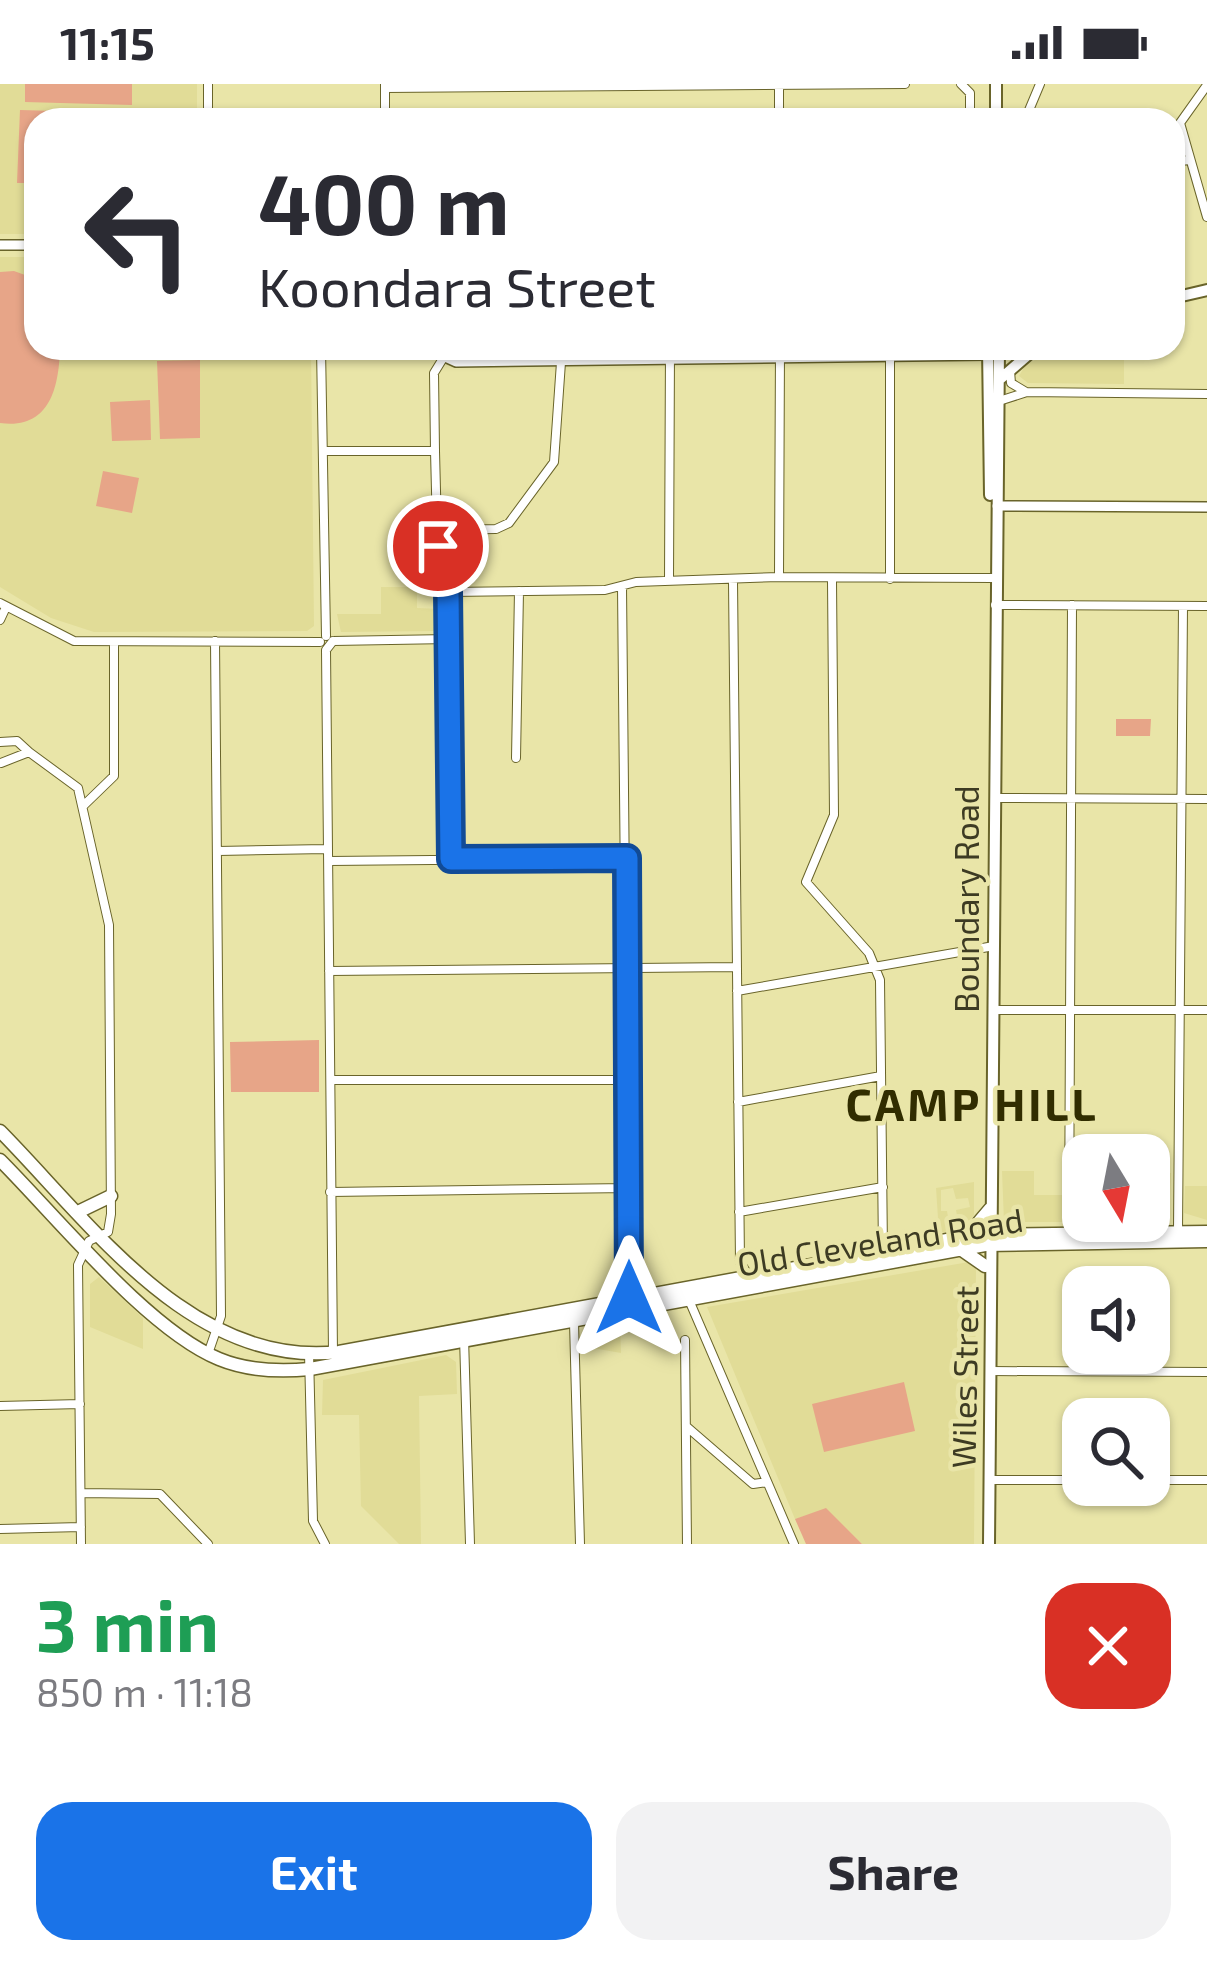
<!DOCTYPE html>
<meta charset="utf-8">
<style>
:root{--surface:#fff;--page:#f2f2f3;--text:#2b2b33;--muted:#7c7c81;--accent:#1a73e8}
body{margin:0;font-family:"Exo 2",sans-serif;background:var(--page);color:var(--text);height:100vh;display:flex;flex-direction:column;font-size:45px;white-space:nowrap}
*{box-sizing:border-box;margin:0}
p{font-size:39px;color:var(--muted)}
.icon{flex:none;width:66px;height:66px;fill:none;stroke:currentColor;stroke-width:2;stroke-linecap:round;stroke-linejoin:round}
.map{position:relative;height:1460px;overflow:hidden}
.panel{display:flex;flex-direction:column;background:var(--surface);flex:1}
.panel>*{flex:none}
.guide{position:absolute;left:24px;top:24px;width:1161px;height:252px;border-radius:36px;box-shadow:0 3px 9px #0004;background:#fff;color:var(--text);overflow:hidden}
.needle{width:78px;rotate:170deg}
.fabs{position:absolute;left:1062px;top:1050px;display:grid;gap:24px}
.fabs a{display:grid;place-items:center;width:108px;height:108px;border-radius:24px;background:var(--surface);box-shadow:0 3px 9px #0004;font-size:60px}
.pin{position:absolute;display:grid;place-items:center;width:102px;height:102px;color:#fff;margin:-51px;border:6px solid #fff;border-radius:50%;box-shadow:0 3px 12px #0007}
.me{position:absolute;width:132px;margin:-66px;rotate:0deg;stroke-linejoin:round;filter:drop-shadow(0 0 9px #0008)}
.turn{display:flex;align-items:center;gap:42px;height:252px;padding:0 36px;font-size:54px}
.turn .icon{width:156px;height:156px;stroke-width:2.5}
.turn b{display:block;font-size:84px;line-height:102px}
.round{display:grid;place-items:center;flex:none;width:126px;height:126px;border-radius:36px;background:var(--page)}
.headline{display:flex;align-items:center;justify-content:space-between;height:204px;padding:0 36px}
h1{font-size:72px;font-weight:700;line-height:90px;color:#1e9e55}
.button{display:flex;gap:24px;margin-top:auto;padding:24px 36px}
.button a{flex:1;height:138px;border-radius:36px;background:var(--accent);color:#fff;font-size:48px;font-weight:700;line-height:138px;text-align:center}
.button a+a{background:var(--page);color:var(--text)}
.status{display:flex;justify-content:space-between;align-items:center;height:84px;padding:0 60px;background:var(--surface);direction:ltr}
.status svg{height:33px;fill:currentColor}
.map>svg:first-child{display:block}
</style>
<div class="status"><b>11:15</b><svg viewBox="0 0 49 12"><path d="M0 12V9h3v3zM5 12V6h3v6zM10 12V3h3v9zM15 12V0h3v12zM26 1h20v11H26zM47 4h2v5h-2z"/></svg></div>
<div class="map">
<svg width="1207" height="1460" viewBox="0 0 1207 1460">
<rect width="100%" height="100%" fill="#e9e5a8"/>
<path fill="#e1dc97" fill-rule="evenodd" d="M 0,0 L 197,0 L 197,36 L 36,36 L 36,150 L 0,150 Z
M 0,173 L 36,173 L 36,264 L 311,264 L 314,542 L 307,547 L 94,548 L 51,534 L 0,503 Z
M 1062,264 L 1124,264 L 1124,300 L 1028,299 L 1019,292 L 1026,280 Z
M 381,503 L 417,503 L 417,524 L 439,525 L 439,543 L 435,547 L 341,548 L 337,530 L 381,530 Z
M 1002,1087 L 1034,1087 L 1034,1111 L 1062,1111 L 1062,1138 L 1004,1138 Z
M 1149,1088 L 1171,1089 L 1169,1135 L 1149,1135 Z
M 974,1098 L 974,1131 L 963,1144 L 939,1149 L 936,1104 ZM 953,1104 L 956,1115 L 968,1114 L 970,1123 L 956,1126 L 958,1137 L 949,1139 L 947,1127 L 941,1127 L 941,1106 Z
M 1185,1102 L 1207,1102 L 1207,1136 L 1184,1129 Z
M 969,1178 L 976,1182 L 974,1460 L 862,1460 L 826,1425 L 795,1435 L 707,1223 Z
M 99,1193 L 143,1234 L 143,1265 L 90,1243 L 90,1200 Z
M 620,1238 L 621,1269 L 587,1263 L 585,1245 Z
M 446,1271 L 456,1278 L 457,1310 L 419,1312 L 421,1460 L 399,1460 L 361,1422 L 359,1331 L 322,1331 L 323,1296 Z"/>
<path fill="#e7a588" d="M 25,0 L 132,0 L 132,21 L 25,18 Z
M 20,26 L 129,29 L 128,36 L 36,36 L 36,99 L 17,99 Z
M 14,187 L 36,195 L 36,264 L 60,264 C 59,303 50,346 0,339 L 0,188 Z
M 200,276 L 200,354 L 160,355 L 157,277 Z
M 150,316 L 151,356 L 112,357 L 110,318 Z
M 103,387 L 139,394 L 132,429 L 96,422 Z
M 1116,635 L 1151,635 L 1150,652 L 1116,652 Z
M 319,956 L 319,1008 L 231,1008 L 230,958 Z
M 904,1298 L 915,1347 L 824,1368 L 812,1320 Z
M 826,1424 L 862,1460 L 806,1460 L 795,1435 Z"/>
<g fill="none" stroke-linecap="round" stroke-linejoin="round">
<g stroke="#69642a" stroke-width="10">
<path id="minor" d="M 208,0 L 208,36
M 961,0 L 970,9 L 970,36
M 385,1 L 385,36
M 1207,1 L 1180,39 L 1207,133
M 779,2 L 779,36
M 385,4 L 905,0
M 996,31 L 1118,36
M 1027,31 L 1040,0
M 1173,78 L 1189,76
M 321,264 L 326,552
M 890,275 L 890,495
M 442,276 L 434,289 L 435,367 L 437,446 L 448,508 L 451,775
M 1010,287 L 1011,299 L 1026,308
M 999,317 L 1027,308 L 1207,310
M 327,367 L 435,367
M 437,446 L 496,445 L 509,439 L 554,378 L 562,264
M 779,493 L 780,264
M 669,497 L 670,264
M 733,497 L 740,1178 L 750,1194
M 832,497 L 834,731 L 806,798 L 869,869 L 880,896 L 883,1167
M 622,503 L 629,1214
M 448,508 L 605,506 L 636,498 L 779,493 L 994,494
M 0,519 L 74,557 L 320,558
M 995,521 L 1207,522
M 0,536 L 6,523
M 333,557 L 449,555
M 0,658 L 17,657 L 29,668
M 516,674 L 519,507
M 1,679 L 29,668 L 78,704 L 109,841 L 111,1130 L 108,1148 L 89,1157 L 78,1181 L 81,1460
M 995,714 L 1207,715
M 84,721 L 114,692 L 114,559
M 218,767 L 326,765
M 329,777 L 627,774
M 329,887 L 736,883
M 737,907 L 994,862
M 993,926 L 1207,926
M 333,996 L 627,996
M 738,1018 L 881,992
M 330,1108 L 629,1104
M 739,1128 L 883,1103
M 1178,1146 L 1183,522
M 1069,1149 L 1072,521
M 689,1216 L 794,1460
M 574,1238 L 580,1460
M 464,1253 L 470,1460
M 685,1256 L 687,1460
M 309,1269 L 313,1437 L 325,1460
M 333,1269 L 326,566 L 333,557
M 208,1270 L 221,1232 L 215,557
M 990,1287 L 1207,1288
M 0,1322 L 80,1320
M 687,1343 L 753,1400 L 767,1398
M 990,1396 L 1083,1396
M 1149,1396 L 1207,1396
M 81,1409 L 160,1410 L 208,1460
M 0,1445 L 81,1443"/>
</g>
<g stroke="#69642a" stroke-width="12">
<path id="tertiary" d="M 0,161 L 36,161
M 425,264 L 456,278 L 988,271
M 997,422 L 1207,423"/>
</g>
<g stroke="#69642a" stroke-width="14">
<path id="secondary" d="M 996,0 L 996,36
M 1173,214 L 1207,206
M 988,264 L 990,411
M 999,296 L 1036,264
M 989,1460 L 999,264"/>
</g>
<g stroke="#69642a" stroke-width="15">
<path id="trunk" d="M 0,1047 C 91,1139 192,1285 339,1268 L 974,1151 L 1207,1148
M 0,1076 C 57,1133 148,1246 219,1275 C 248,1287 279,1288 310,1285 L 985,1161 L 1207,1157
M 80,1127 L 111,1112
M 967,1152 L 990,1125
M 962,1166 L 985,1182"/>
</g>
<use href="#minor" stroke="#fff" stroke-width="8"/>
<use href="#tertiary" stroke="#fff" stroke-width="9"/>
<use href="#secondary" stroke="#fff" stroke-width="10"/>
<use href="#trunk" stroke="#fff" stroke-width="12"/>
</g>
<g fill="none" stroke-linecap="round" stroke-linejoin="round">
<g stroke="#114b97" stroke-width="30">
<path id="route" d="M 438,462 L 448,508 L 451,775 L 627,774 L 629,1214"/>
</g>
<use href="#route" stroke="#1a73e8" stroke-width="21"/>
</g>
<g text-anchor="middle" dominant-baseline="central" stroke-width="9" stroke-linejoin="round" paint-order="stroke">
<g font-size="33" fill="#3d3b23" stroke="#e9e5a8">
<text transform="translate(966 815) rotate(-90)">Boundary Road</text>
<text transform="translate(880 1157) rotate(-9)">Old Cleveland Road</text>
<text transform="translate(964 1293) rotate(-89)">Wiles Street</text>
</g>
<g font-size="45" font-weight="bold" letter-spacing="3" fill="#312d00" stroke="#e9e5a8">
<text x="972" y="1019">CAMP HILL</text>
</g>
</g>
</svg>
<div class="fabs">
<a><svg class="needle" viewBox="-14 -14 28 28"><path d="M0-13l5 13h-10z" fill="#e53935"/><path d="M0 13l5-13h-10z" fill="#7c7c81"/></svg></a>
<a><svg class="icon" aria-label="sound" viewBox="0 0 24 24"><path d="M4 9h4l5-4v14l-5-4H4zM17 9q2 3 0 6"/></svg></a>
<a><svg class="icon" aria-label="search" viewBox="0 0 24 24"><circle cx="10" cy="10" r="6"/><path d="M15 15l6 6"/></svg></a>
</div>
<div class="pin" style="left:438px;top:462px;background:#d93025"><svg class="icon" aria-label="arrive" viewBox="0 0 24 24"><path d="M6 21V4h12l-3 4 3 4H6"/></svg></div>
<svg class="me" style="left:629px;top:1214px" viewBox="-20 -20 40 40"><path d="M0-17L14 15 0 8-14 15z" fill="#1a73e8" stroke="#fff" stroke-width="4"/></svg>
<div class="guide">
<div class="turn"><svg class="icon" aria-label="left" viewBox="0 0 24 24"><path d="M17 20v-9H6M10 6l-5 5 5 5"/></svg><div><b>400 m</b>Koondara Street</div></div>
</div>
</div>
<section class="panel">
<div class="headline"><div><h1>3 min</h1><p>850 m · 11:18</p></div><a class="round" style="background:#d93025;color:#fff"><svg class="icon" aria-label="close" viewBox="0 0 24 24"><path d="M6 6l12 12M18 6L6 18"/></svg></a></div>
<div class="button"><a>Exit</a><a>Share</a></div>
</section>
